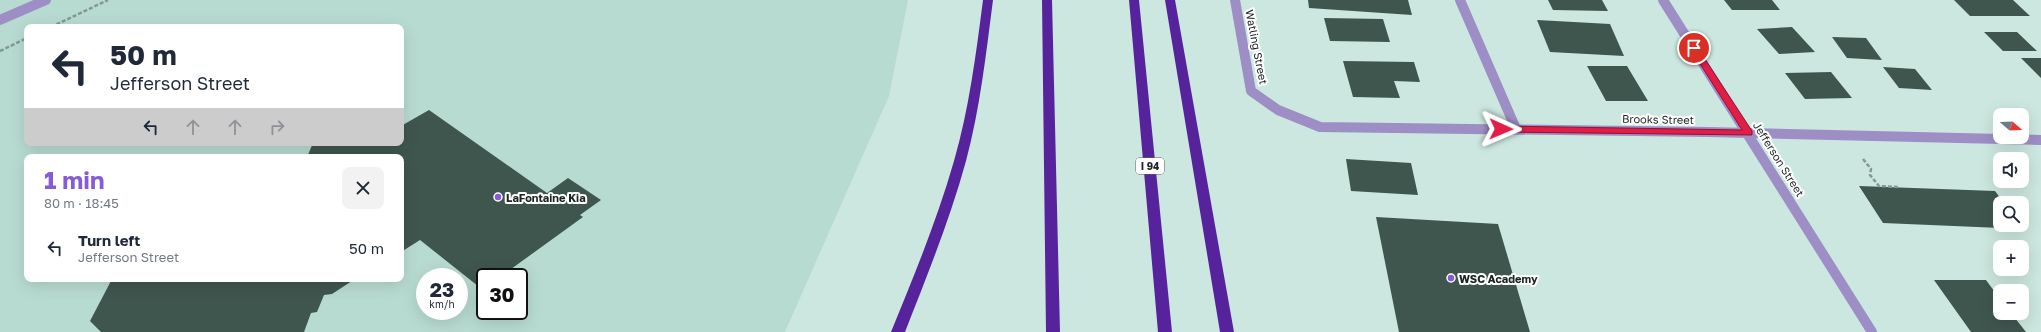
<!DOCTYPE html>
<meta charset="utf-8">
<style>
:root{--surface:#fff;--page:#f2f2f3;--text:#1f2937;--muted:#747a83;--accent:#865bd5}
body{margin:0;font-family:"Golos Text",sans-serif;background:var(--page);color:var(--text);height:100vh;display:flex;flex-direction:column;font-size:15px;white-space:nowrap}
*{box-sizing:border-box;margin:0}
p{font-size:13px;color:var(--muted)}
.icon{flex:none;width:22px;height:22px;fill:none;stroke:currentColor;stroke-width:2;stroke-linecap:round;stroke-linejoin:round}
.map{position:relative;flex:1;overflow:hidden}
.drawer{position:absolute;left:24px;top:154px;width:380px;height:128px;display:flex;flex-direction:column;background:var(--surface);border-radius:8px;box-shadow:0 4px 16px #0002}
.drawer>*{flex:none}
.hud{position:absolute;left:24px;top:24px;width:380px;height:122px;border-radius:8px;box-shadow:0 4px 16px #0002;background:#fff;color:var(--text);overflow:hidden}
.needle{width:26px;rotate:109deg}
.tools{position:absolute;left:1993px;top:108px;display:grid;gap:8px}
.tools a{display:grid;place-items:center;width:36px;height:36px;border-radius:8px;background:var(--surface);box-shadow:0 4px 16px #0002;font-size:20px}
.speed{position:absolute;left:416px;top:268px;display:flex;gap:8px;font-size:20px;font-weight:700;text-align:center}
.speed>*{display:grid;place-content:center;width:52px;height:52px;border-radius:50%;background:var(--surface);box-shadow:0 4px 16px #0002;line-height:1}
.speed small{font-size:10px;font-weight:400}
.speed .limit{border:2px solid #111;border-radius:6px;background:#fff;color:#111}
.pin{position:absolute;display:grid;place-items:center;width:34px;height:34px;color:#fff;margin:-17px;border:2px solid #fff;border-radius:50%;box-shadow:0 1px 4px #0007}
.me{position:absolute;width:44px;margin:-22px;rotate:91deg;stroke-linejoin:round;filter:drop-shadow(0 0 3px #0008)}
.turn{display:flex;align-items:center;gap:14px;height:84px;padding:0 20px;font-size:18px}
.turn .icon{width:52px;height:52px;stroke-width:2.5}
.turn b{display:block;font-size:28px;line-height:34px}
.lanes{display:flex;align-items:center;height:38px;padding:0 20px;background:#0003;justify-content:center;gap:20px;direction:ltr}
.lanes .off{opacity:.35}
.round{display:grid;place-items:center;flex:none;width:42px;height:42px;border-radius:8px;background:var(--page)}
.overview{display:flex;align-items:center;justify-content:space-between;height:68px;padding:0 20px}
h1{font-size:24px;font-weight:700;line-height:30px;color:var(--accent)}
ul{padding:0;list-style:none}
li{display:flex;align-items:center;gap:12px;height:52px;padding:0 20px}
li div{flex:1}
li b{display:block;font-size:15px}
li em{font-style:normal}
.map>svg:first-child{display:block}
</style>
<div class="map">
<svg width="2041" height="332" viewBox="0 0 2041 332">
<rect width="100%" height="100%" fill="#cce7df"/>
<path fill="#b8dbd1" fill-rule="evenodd" d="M 0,0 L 908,0 L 889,96 L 785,332 L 0,332 ZM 27,27 L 401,27 L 401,143 L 27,143 ZM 27,157 L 401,157 L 401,279 L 27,279 ZM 425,277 L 459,277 L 459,311 L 425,311 ZM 485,277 L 519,277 L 519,311 L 485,311 Z"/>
<path fill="#3f564f" d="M 1308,0 L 1408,0 L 1412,15 L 1309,8 Z
M 1548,0 L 1602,0 L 1608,11 L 1553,10 Z
M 1724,0 L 1772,0 L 1780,10 L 1732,10 Z
M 1954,0 L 2013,0 L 2030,16 L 1970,16 Z
M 1324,18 L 1383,19 L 1390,42 L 1330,41 Z
M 1537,20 L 1610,24 L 1624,56 L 1550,52 Z
M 1792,27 L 1815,52 L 1779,54 L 1757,29 Z
M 1984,32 L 2017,32 L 2037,51 L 2003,51 Z
M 1832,37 L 1866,38 L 1882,60 L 1847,58 Z
M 2021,58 L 2041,58 L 2041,78 Z
M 1343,61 L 1414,62 L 1420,82 L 1394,81 L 1400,98 L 1353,97 Z
M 1587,66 L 1627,66 L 1648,101 L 1606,101 Z
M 1883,67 L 1915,69 L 1932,90 L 1899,88 Z
M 1831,72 L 1852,98 L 1805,99 L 1785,73 Z
M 429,110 L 547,193 L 568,178 L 601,200 L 580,215 L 583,217 L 500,277 L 485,277 L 485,288 L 483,290 L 420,240 L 401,252 L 401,157 L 307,157 L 313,143 L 401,143 L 401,126 Z
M 1346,159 L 1411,163 L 1418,195 L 1351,191 Z
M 1859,186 L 1995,191 L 2004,203 L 2000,203 L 2000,225 L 2021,225 L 2024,229 L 1883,223 Z
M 1376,217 L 1498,224 L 1530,332 L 1399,332 Z
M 112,279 L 355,279 L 332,294 L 324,295 L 317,312 L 311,313 L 304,332 L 101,332 L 90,321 Z
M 1934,280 L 1986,280 L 2000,299 L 2000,313 L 2011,313 L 2026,332 L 1971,332 Z"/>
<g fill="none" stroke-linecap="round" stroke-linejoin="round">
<path stroke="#859993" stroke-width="2.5" stroke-dasharray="4 2" stroke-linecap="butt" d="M 51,27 L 108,0
M 0,51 L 27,38
M 1863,159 L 1871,169 L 1870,175 L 1879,186 L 1898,187"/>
<path stroke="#9d8ec6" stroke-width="10" d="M 1235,0 L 1251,91 L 1278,110 L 1320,127 L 1709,132 L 2041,140
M 1460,0 L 1516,129
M 1663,0 L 1872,332
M 0,20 L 46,0"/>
<path fill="#57239d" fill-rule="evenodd" d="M 983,0 L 993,0 C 986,54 980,109 966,161 C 950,219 927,276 905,332 L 891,332 C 914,276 937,220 954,161 C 969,109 976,54 983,0 Z
M 1042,0 L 1052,0 L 1060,332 L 1046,332 Z
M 1129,0 L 1139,0 L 1172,332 L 1158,332 Z
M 1165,0 L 1175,0 L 1234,332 L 1220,332 Z"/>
</g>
<path fill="#e11d48" stroke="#92132f" d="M 1694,46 L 1697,47 L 1752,131 L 1752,135 L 1501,132 L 1496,129 L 1501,126 L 1742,130 L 1690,48 Z"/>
<g fill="#865bd5" stroke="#fff" stroke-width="1.5">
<circle cx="498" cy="197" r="4"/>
<circle cx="1451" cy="278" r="4"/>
</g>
<g text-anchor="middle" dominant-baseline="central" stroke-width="4" stroke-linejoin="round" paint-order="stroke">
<rect fill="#fff" stroke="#5f6664" stroke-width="1" x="1136" y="158" width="28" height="16" rx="3"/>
<g font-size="10" font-weight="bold" fill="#1a2421">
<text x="1150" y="166">I 94</text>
</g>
<g font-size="11" fill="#1a2421" stroke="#fff">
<text transform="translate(1257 47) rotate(79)">Watling Street</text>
<text transform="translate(1658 119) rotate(1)">Brooks Street</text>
<text transform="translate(1779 159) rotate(58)">Jefferson Street</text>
</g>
<g font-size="11" font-weight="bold" fill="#1a2421" stroke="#fff" text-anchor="start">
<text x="506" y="197">LaFontaine Kia</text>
<text x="1459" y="278">WSC Academy</text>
</g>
</g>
</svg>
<div class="tools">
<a><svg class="needle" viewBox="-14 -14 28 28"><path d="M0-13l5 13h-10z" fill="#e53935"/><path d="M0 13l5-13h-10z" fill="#747a83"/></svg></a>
<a><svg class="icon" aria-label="sound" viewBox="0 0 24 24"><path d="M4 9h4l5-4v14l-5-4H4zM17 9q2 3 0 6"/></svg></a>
<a><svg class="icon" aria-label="search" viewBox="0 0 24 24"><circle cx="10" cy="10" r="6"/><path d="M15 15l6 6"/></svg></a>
<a>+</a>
<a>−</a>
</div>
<div class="speed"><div>23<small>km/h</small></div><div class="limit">30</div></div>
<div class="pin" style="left:1694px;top:48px;background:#d93025"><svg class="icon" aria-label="arrive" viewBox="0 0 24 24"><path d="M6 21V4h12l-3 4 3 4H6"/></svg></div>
<svg class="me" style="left:1501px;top:129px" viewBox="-20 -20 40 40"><path d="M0-17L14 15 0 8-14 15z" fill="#e11d48" stroke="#fff" stroke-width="4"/></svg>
<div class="hud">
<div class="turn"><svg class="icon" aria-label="left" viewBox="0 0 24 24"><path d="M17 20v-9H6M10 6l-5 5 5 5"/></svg><div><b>50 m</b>Jefferson Street</div></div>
<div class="lanes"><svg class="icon" aria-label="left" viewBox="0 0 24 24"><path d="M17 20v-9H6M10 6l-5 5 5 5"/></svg><svg class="icon off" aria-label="ahead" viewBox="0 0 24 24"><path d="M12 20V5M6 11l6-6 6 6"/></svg><svg class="icon off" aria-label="ahead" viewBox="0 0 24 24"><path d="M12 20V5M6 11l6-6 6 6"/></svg><svg class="icon off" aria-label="right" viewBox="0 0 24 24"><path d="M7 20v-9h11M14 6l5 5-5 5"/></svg></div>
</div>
<section class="drawer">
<div class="overview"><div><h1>1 min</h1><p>80 m · 18:45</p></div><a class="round"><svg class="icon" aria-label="close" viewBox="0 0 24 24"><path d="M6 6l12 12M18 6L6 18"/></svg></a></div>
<ul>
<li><svg class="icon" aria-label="left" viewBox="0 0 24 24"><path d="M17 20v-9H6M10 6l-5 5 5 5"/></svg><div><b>Turn left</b><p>Jefferson Street</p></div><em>50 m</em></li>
</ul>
</section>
</div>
